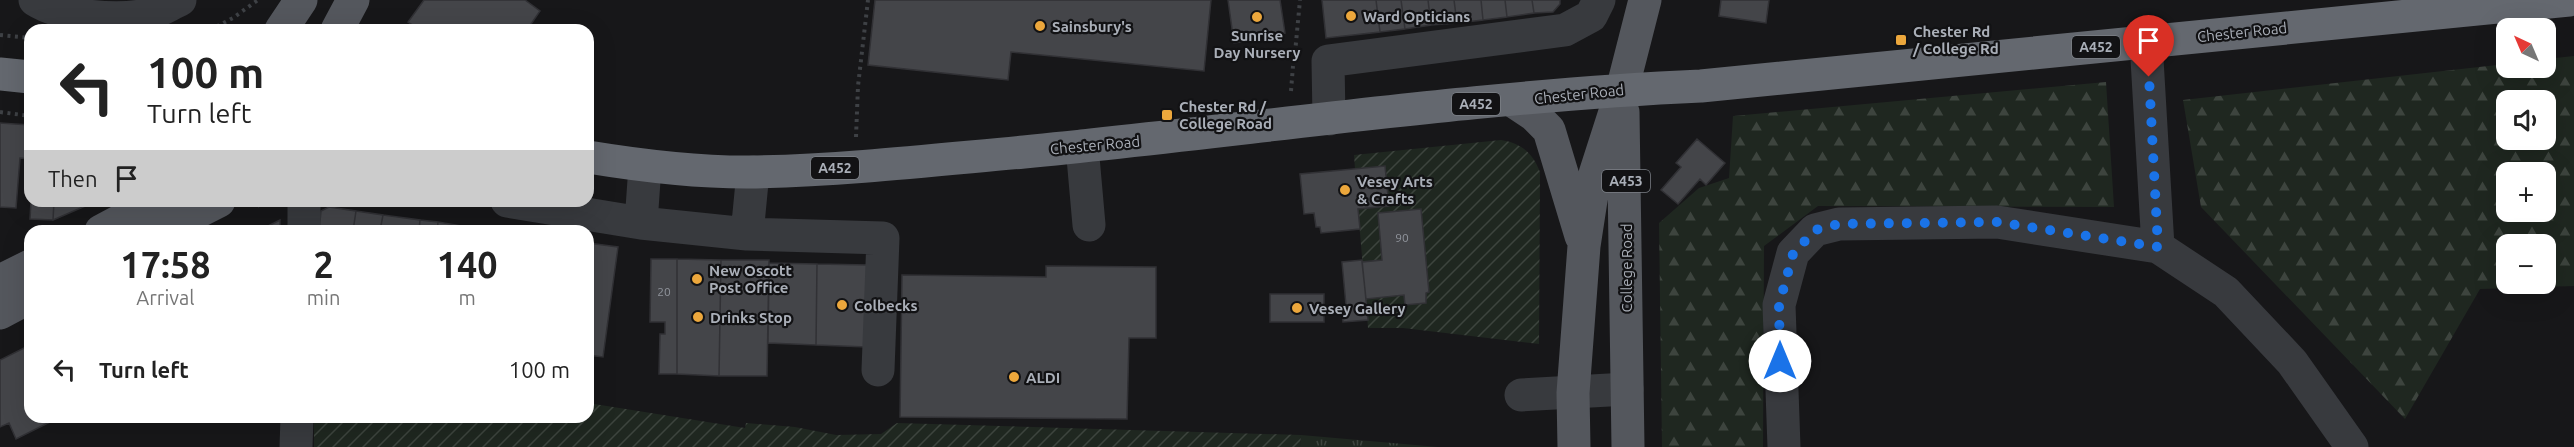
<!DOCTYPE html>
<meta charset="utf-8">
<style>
:root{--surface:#fff;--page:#f6f6f6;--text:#222;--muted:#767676}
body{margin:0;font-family:Ubuntu,sans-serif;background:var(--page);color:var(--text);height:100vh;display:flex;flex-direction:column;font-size:22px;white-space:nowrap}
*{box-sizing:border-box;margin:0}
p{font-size:20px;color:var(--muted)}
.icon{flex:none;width:33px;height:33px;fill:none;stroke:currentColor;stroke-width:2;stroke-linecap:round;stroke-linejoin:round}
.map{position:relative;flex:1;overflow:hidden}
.drawer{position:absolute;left:24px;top:225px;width:570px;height:198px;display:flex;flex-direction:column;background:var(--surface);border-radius:18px;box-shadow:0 6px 24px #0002}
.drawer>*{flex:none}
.hud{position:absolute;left:24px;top:24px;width:570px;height:183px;border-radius:18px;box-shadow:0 6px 24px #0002;background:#fff;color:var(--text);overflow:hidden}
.needle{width:39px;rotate:316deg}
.fabs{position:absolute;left:2496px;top:18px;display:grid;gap:12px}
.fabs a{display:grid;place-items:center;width:60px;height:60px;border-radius:12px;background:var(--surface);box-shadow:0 6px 24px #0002;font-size:30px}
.pin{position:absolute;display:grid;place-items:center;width:51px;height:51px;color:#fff;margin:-62px -26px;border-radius:50% 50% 50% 0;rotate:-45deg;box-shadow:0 0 6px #0007}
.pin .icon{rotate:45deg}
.me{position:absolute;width:66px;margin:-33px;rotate:0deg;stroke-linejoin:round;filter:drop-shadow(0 0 4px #0008)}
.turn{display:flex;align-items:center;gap:21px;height:126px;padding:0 24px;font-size:27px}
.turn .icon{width:78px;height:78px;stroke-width:2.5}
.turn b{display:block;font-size:42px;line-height:51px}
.then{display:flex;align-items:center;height:57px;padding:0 24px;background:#0003;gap:12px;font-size:22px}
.eta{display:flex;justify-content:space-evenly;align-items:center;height:102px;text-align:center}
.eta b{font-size:36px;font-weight:600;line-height:42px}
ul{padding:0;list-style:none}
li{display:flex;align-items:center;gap:18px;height:84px;padding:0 24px}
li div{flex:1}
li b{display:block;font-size:22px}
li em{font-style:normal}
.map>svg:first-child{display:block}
</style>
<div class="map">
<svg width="2574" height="447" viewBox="0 0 2574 447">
<defs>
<pattern id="grass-tufts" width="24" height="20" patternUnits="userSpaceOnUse" patternTransform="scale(1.5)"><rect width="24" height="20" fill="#1f2720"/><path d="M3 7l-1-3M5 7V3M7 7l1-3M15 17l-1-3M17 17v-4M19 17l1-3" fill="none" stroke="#3d443e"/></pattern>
<pattern id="forest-firs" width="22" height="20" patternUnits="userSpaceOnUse" patternTransform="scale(1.5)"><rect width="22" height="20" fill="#1f2720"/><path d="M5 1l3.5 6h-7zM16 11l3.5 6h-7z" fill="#3d443e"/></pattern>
<pattern id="garden-furrows" width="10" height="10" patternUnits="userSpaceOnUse" patternTransform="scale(1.5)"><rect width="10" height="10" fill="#1f2720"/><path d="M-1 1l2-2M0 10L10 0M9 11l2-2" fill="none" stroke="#3d443e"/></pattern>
</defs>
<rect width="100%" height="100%" fill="#171719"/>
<path fill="url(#grass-tufts)" d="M 1301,435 L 1438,447 L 1300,447 Z"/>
<path fill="url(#forest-firs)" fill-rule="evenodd" d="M 2574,56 L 2574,286 L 2480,289 L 2405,419 L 2201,207 L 2183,100 L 2506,64 L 2506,68 L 2546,68 L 2546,59 ZM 2506,100 L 2546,100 L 2546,140 L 2506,140 ZM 2506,172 L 2546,172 L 2546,212 L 2506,212 ZM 2506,244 L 2546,244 L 2546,284 L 2506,284 Z
M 2106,82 L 2114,207 L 1818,206 L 1764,246 L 1763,447 L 1662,447 L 1659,223 L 1699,188 L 1729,178 L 1733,116 Z"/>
<path fill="url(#garden-furrows)" d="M 1501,140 C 1521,143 1533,153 1540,172 L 1539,344 L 1403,328 L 1368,328 L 1358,209 L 1389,205 L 1385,166 L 1355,169 L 1354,155 Z
M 588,403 L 745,428 L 746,423 L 795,427 L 836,435 L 881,434 L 897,423 L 1301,435 L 1300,447 L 314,447 L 314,417 L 588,417 Z"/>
<path fill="#444549" stroke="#313135" stroke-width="1.5" d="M 424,0 L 525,0 L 540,11 L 527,30 L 420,30 L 408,22 Z
M 875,0 L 1211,0 L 1204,71 L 1011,52 L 1008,80 L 868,65 Z
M 1228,0 L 1280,0 L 1285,33 L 1253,37 L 1253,40 L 1234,43 Z
M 1322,0 L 1376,0 L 1380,32 L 1326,38 Z
M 1376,0 L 1401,0 L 1405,29 L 1380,32 Z
M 1401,0 L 1428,0 L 1431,25 L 1405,29 Z
M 1428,0 L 1454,0 L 1457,23 L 1431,25 Z
M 1454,0 L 1481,0 L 1483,20 L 1457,23 Z
M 1481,0 L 1505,0 L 1507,17 L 1483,20 Z
M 1505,0 L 1532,0 L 1534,13 L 1507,17 Z
M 1532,0 L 1560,0 L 1560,4 L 1553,12 L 1534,13 Z
M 1721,0 L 1769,0 L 1766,23 L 1719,16 Z
M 0,123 L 30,125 L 30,159 L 20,158 L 16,208 L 0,207 Z
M 1697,139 L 1725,163 L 1706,185 L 1700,179 L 1678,204 L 1661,190 L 1681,167 L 1676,163 Z
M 1385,166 L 1389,206 L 1358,209 L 1360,229 L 1321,233 L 1320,227 L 1316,227 L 1314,213 L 1304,214 L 1300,174 Z
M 31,201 L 54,201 L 53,220 L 30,219 Z
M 54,201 L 90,201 L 90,204 L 53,220 Z
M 329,207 L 356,211 L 353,231 L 319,231 L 321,211 Z
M 1421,209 L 1429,292 L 1426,293 L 1426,303 L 1405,305 L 1404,295 L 1366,299 L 1362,262 L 1382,260 L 1378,213 Z
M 356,211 L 383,215 L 380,231 L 353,231 Z
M 383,215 L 420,220 L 419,231 L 380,231 Z
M 280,220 L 280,231 L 258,231 Z
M 420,220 L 438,222 L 437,231 L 419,231 Z
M 438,222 L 462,226 L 461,231 L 437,231 Z
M 462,226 L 503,231 L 461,231 Z
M 588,243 L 618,247 L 603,357 L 588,355 Z
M 651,259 L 677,259 L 677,374 L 659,374 L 660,334 L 665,334 L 665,322 L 650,322 Z
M 677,259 L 721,260 L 719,376 L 677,374 Z
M 721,260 L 769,260 L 767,376 L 719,376 Z
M 1362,260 L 1368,320 L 1343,322 L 1342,305 L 1346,305 L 1342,262 Z
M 769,263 L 817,264 L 816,345 L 768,343 Z
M 817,264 L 869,265 L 867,347 L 816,345 Z
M 1046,266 L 1156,267 L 1156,338 L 1129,338 L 1127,419 L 900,417 L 902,275 L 1046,277 Z
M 1270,294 L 1324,294 L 1324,322 L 1270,322 Z
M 30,345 L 30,417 L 60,417 L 16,439 L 9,423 L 0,427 L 0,360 Z"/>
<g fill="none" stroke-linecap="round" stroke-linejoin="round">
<path stroke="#3e4145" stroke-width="4" stroke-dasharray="3 4.5" stroke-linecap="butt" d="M 210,30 L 233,18 L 258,0
M 0,35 L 30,38
M 1295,53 L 1300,0
M 1291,91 L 1293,66
M 0,112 L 30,116
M 856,137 L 858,86 L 868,0
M 253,201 L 256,206 L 272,201"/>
<path stroke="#383a3e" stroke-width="33" d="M 35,0 C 62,17 119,22 150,14 C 160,11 171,4 180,0
M 1329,119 L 1328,61 L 1565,30 L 1591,16 L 1599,0
M 1082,146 L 1089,225
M 507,201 L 641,223 L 747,234 L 753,172
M 641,223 L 645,166
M 304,231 L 304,201
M 747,234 L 883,238 L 878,370
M 2158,247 L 2226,292 L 2292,362 L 2352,447
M 1521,395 L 1627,389
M 296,447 L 297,417
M 1784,447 L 1779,305 L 1793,253 L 1815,230 L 1839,224 L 1997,222 L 2158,247 L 2146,42"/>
<path stroke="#54575d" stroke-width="33" d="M 281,30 L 301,0
M 337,30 L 353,0
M 1513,101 L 1534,115 L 1549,130 L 1581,236
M 1623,112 L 1628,447
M 101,231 L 157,201
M 160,231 L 219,201
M 0,281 L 30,266
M 0,313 L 30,297
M 1574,447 L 1573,393 L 1584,246 L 1595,174 L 1622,90 L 1645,0"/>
<path stroke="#64686f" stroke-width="33" d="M 0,74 L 30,77
M 588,157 C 643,166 700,173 756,172 C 846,170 935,160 1024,152 C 1250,130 1475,96 1701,86 L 2569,0"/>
</g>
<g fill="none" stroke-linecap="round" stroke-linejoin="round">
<path stroke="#1a73e8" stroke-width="10" stroke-dasharray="0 18" d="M 1780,361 L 1779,305 L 1793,254 L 1815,230 L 1839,224 L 1997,222 L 2158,247 L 2149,77"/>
</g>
<g fill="#eca73c" stroke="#121214" stroke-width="2">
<circle cx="1351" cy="16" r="6"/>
<circle cx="1257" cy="17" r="6"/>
<circle cx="1040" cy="26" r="6"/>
<rect x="1895" y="34" width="12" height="12" rx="3"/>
<rect x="1161" y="109" width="12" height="12" rx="3"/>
<circle cx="1345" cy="190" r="6"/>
<circle cx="697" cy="279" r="6"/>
<circle cx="842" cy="305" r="6"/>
<circle cx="1297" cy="308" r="6"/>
<circle cx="698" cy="317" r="6"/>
<circle cx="1014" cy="377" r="6"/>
</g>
<g text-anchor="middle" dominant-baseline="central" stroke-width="4.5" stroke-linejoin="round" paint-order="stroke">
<g font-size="12" fill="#90949c">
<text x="1402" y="237">90</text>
<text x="664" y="291">20</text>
</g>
<g fill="#121214" stroke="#7c8087" stroke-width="1.5">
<rect x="2072" y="36" width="48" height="22" rx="4.5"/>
<rect x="1452" y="93" width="48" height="22" rx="4.5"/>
<rect x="811" y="157" width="48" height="22" rx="4.5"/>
<rect x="1602" y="170" width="48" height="22" rx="4.5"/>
</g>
<g font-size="14" font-weight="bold" fill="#aaafb8">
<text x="2096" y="47">A452</text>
<text x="1476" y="104">A452</text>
<text x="835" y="168">A452</text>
<text x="1626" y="181">A453</text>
</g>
<g font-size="15" font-weight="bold" fill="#aaafb8" stroke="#121214" text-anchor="start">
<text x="1363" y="16">Ward Opticians</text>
<text x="1052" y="26">Sainsbury's</text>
<text x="1913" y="31">Chester Rd<tspan x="1913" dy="17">/ College Rd</tspan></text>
<text x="1257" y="35" text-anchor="middle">Sunrise<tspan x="1257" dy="17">Day Nursery</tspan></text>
<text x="1179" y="106">Chester Rd /<tspan x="1179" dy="17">College Road</tspan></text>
<text x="1357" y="181">Vesey Arts<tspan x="1357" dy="17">&amp; Crafts</tspan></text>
<text x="709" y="270">New Oscott<tspan x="709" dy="17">Post Office</tspan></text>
<text x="854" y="305">Colbecks</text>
<text x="1309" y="308">Vesey Gallery</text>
<text x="710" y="317">Drinks Stop</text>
<text x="1026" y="377">ALDI</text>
</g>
<g font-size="15" fill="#aaafb8" stroke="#121214">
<text transform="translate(2242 32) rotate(-6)">Chester Road</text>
<text transform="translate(1579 94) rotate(-6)">Chester Road</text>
<text transform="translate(1095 145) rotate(-5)">Chester Road</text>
<text transform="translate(1626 268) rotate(-90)">College Road</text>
</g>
</g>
</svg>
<div class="fabs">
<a><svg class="needle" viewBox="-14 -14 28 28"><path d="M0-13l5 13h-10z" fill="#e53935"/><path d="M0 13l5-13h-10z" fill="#767676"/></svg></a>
<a><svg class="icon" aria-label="sound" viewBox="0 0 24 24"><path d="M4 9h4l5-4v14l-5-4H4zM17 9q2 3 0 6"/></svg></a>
<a>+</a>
<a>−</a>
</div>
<div class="pin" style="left:2149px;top:77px;background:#d93025"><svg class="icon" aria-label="arrive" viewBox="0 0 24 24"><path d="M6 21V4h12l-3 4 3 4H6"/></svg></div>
<svg class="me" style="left:1780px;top:361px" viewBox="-20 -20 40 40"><circle r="19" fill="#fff"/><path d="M0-13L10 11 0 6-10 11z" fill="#1a73e8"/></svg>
<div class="hud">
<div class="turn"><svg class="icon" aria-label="left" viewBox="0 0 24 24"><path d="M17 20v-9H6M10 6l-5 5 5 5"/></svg><div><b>100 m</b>Turn left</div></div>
<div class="then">Then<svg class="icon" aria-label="arrive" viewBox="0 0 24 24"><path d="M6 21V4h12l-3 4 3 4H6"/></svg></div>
</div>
<section class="drawer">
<div class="eta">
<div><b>17:58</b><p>Arrival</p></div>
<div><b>2</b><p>min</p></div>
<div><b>140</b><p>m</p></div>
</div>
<ul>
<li><svg class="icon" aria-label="left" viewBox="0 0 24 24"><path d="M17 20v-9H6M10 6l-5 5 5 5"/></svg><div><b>Turn left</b></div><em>100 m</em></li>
</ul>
</section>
</div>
